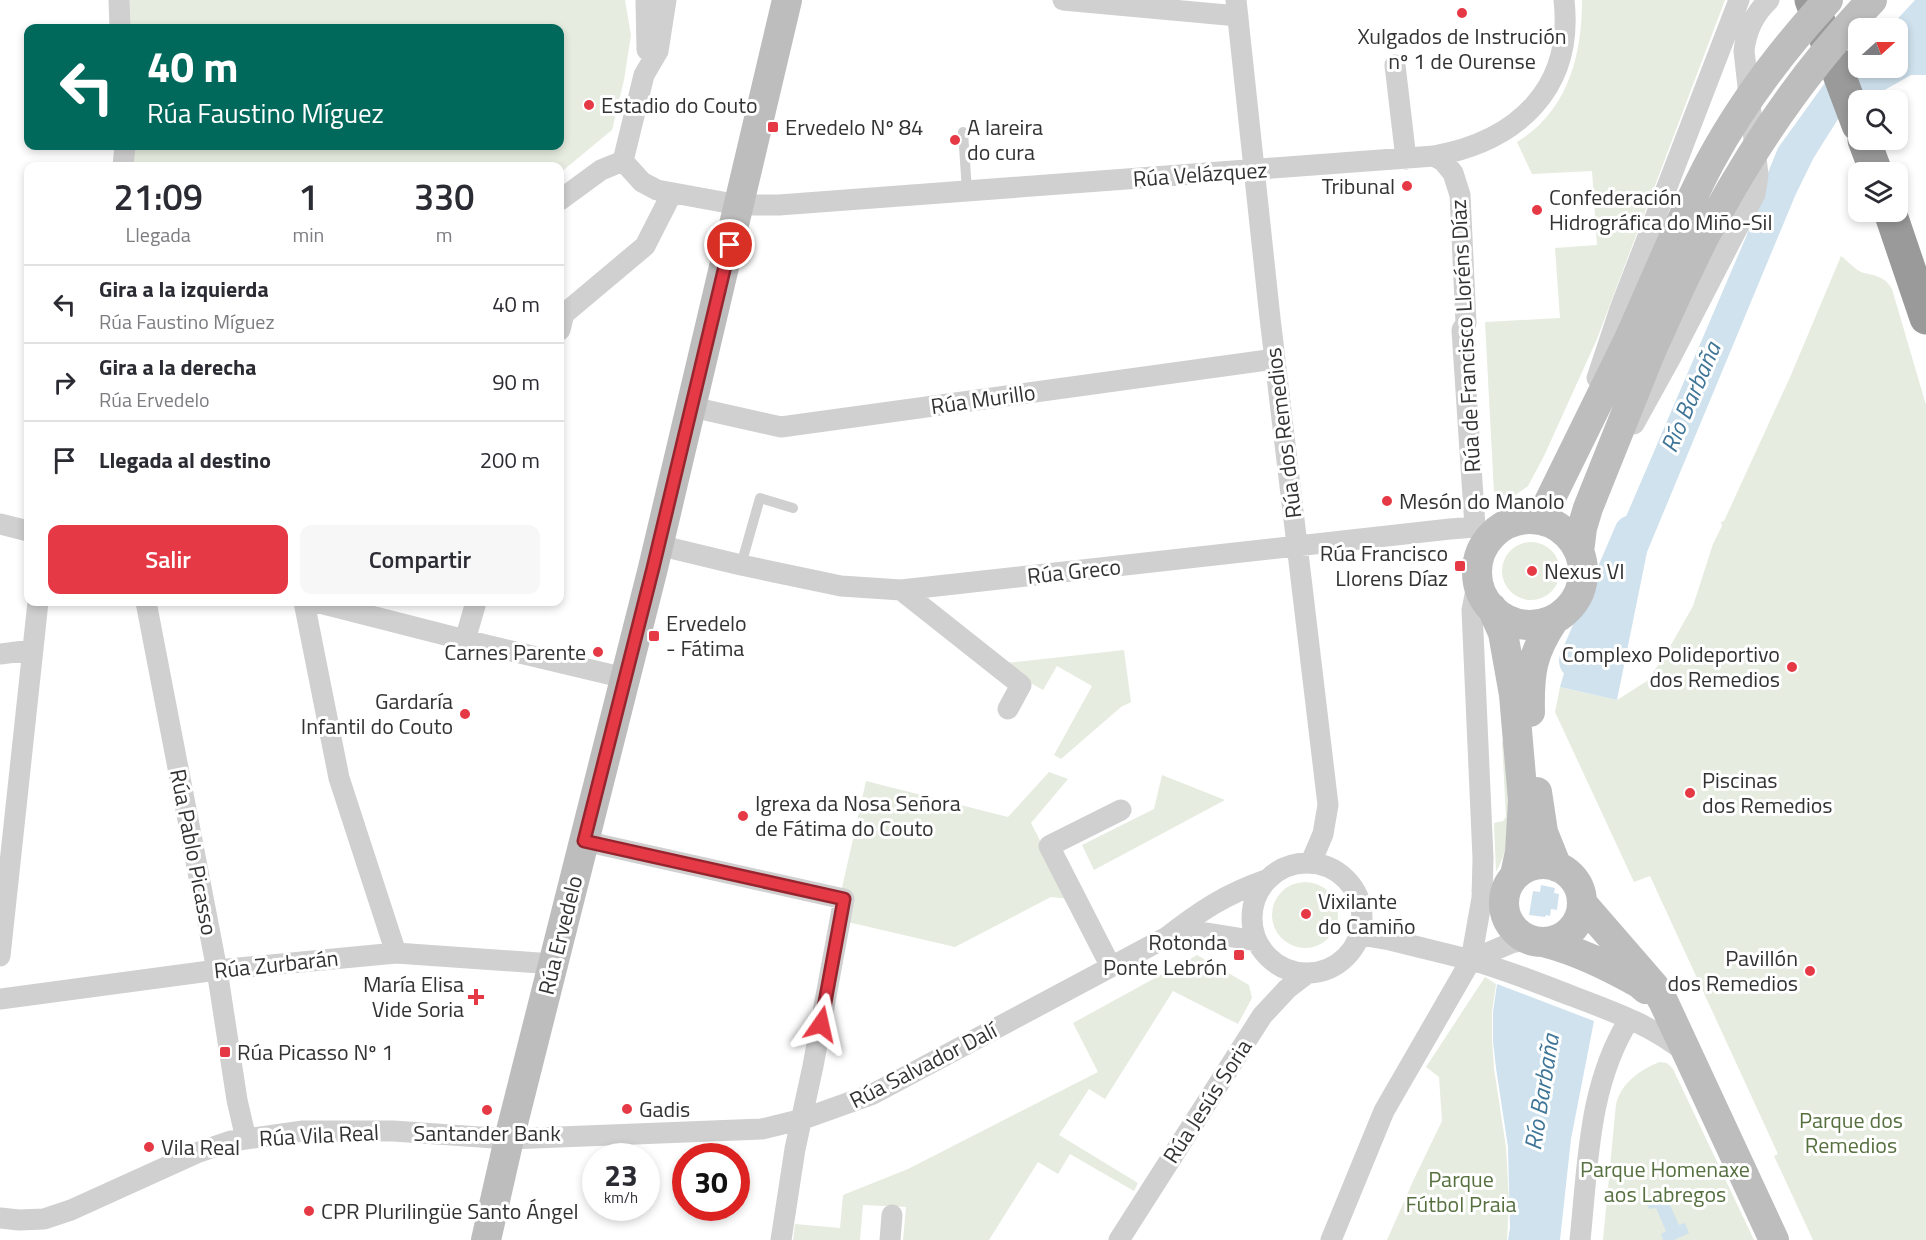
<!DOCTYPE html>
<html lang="es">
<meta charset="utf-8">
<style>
:root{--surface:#fff;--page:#f7f7f7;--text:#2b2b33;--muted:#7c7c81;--line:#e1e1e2;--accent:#e63946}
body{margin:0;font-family:"Titillium Web",sans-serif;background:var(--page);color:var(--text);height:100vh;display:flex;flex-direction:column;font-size:22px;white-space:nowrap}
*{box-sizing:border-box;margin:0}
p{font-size:20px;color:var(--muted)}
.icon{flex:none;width:33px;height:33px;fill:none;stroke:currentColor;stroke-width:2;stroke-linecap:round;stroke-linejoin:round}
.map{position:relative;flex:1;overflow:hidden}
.drawer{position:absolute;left:24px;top:162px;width:540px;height:444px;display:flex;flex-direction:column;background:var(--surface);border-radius:12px;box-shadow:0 3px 9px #0003}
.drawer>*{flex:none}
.hud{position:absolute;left:24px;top:24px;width:540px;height:126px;border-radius:12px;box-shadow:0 3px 9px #0003;background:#00695c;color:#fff;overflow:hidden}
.needle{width:39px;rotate:69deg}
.buttons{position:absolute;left:1848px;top:18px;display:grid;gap:12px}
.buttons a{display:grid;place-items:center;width:60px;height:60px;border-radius:12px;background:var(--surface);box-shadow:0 3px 9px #0003;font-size:30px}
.speed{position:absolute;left:582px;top:1143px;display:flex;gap:12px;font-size:30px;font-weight:700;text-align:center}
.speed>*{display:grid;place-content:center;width:78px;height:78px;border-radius:50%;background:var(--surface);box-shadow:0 3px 9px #0003;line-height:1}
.speed small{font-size:15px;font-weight:400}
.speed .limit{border:9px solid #d22;background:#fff;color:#111}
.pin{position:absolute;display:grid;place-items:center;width:51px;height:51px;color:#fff;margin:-26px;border:3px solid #fff;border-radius:50%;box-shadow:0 2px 6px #0007}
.me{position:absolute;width:66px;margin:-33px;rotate:11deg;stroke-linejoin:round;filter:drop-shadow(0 0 4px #0008)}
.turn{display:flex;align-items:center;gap:21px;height:126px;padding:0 24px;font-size:27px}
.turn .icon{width:78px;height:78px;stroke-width:2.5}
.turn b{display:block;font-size:42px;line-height:51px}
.eta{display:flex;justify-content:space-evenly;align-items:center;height:102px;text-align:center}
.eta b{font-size:36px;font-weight:600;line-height:42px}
.button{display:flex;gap:12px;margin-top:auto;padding:12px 24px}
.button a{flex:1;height:69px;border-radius:12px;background:var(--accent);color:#fff;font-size:24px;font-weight:600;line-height:69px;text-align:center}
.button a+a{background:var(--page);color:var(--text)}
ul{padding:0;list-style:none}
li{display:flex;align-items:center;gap:18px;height:78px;padding:0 24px;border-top:2px solid var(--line)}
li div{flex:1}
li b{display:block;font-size:22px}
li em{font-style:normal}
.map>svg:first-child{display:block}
</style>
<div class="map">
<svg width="1926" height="1240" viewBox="0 0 1926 1240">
<rect width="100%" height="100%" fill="#fff"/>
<path fill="#e6ecdf" d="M 124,0 L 625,0 L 631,35 L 624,80 L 612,130 L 560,173 L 560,166 L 128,166 L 131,146 L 560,146 L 560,28 L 126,28 Z
M 1582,0 L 1725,0 L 1597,339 L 1544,456 L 1528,486 L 1513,497 L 1494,493 L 1485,322 L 1560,318 L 1555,248 L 1597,245 L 1592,171 L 1532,174 L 1517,142 C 1568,111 1582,56 1582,0 Z
M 1841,256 C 1848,261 1856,271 1864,273 C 1877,276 1885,277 1892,289 L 1926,405 L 1926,1240 L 1813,1240 L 1774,1156 L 1778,1154 L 1650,876 L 1634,882 L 1555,712 L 1560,687 L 1617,700 L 1647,681 L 1667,652 L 1693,606 L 1713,544 L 1722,526 L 1721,522 L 1724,521 L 1791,375 Z
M1502 571a29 29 0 1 1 58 0a29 29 0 1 1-58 0Z
M 1124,650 L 1131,702 L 1121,707 L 1061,759 L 1054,755 L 1092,686 L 1057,666 L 1043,690 L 998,664 Z
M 1502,741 L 1506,741 C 1508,783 1518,834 1496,872 L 1494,823 L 1503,821 L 1506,817 Z
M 1049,772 L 1068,779 L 1031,823 L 1070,899 L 1051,897 L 955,947 L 835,919 L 866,781 L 1008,817 Z
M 1162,775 L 1225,800 L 1094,870 L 1082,845 L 1154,809 Z
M1272 915a33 33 0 1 1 66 0a33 33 0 1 1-66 0Z
M 1197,955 L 1249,985 L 1252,998 L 1238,1024 L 1173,991 L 1105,1099 L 1089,1089 L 1059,1135 L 1138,1183 L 1134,1191 L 1070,1154 L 1058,1174 L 1038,1162 L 989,1240 L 903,1240 L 906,1207 L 863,1205 L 860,1240 L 793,1240 L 795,1224 L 840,1228 L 843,1195 L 908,1169 L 1098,1072 L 1073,1023 Z
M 1485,977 L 1496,984 L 1492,1012 L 1492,1039 L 1494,1069 L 1506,1147 L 1509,1201 L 1507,1240 L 1387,1240 L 1414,1179 L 1442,1121 L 1439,1077 L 1426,1067 Z
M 1659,1062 L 1667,1063 L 1673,1069 L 1754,1240 L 1603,1240 L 1616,1104 C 1622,1082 1639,1071 1659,1062 Z"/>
<path fill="#cfe2ee" d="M 1915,0 L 1926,0 L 1926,75 L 1911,75 L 1867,100 L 1858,100 L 1840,116 L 1823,143 L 1813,159 L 1795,196 L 1647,552 L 1617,700 L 1560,687 L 1577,628 L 1585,621 L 1595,619 L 1613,579 L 1607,561 L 1746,237 L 1767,175 L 1778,148 L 1827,80 L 1858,53 L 1858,68 L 1898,68 L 1898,28 L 1889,28 Z
M 1541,885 L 1555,888 L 1554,893 L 1559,894 L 1557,910 L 1551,909 L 1550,916 L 1546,915 L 1545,917 L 1529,915 L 1533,891 L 1540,892 Z
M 1497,984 L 1594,1021 L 1571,1139 L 1560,1240 L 1508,1240 L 1510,1228 L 1508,1147 L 1496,1068 L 1493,1041 L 1493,1012 Z
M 1669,1189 L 1674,1199 L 1669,1203 L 1679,1225 L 1685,1223 L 1689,1233 L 1674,1240 L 1663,1240 L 1661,1234 L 1666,1231 L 1656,1208 L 1649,1209 L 1646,1201 Z"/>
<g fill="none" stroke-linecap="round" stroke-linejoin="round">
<path stroke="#cfe2ee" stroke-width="36" d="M 1577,661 L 1632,533"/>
<path stroke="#d0d0d0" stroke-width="10" d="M 963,132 L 967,191
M 741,565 L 760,498 L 793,508"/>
<path stroke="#d0d0d0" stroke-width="21" d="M 119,0 L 120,28
M 646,0 L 647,50
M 1063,0 L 1238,16
M 1236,0 L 1270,318 L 1328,805 L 1323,834 L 1311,862
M 1395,65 L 1406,159
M 1434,156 L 1443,161 L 1453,173 L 1460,195 L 1466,323 L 1462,330 L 1475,527
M 623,161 L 642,182 L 657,190 L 739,205 L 779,205 L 1434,156 C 1517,141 1574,89 1564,0
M 623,161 L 644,75 L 658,51 L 666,0
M 123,166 L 125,146
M 560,200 L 601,170 L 623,161
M 560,330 L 564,314 L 645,246 L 672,193
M 1597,378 L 1620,309 L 1739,0
M 692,407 L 781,427 L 1274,359
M 1634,424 L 1671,357 L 1755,194 L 1758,175 L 1744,51 C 1746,31 1754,14 1769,0
M 0,524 L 28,531
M 658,545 L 741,565 L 841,586 L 901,590 L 1450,529 L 1475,527 L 1491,536
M 901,590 L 1021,685 L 1008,709
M 146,602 L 217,970 L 237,1100 L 246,1139
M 304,602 L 339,778 L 396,953
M 316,602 L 465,640 L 625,678
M 465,640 L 476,602
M 0,654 L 32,650
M 584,841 L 844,899 L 813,1066 L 795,1149 L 781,1240
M1252 918a55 55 0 1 1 110 0a55 55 0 1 1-110 0Z
M 1482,891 L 1504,896
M 1360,935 L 1390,940 L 1471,960 L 1511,943 L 1528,939
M 1167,937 L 1207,933 L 1257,941
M 0,956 L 38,602
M 1471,960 C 1506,970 1538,983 1572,996 C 1612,1011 1654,1026 1687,1054
M 1111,967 L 1049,846 L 1121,810
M 0,999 L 217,970 L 396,953 L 553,964
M 0,1218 L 19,1220 L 44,1219 L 71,1210 L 199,1152 L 231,1141 L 303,1131 L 393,1131 L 509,1139 L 762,1129 L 803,1119 L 873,1094 L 1167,937 C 1200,911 1226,894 1266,880
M 890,1240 L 892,1215
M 1119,1240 L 1262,1016 L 1287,989 L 1308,973
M 1331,1240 L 1384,1111 L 1471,960 L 1482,898 L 1483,858 L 1472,610 L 1478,581
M 1580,1240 C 1588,1165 1588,1085 1629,1020"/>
<path stroke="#bdbdbd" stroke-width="30" d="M1477 572a53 53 0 1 1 106 0a53 53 0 1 1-106 0Z
M 1540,520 L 1630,337
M 1579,552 L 1582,528 L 1588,508 L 1651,351
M 1492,608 L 1503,633 L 1514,695 L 1523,800 L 1520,852 L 1515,875
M 1530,712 C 1529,672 1532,653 1554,620
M 1537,792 L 1543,832 L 1557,867
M1504 903a39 39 0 1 1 78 0a39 39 0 1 1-78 0Z
M 1582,903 L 1654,986 L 1663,1001 L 1774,1240
M 1543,942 C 1578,951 1608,966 1639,983 L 1646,989
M 486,1240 L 509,1139 L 653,568 L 787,0"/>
<path stroke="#9a9a9a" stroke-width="33" d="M 1811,0 L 1858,125
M 1864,140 L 1876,172
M 1890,212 L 1926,318"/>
<path stroke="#bdbdbd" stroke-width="30" d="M 1630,337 C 1656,279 1680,219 1710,162 C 1742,103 1782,50 1828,0
M 1651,351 C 1671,308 1689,264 1712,223 C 1756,142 1808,66 1872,0"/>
</g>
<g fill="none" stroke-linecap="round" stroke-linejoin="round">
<g stroke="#96252e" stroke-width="15">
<path id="route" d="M 730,245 L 653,568 L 584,841 L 844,899 L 821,1024"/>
</g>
<use href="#route" stroke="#e63946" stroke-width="10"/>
</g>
<g fill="#e63946" stroke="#fff" stroke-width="2">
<circle cx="1462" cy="13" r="6"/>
<circle cx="589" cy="105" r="6"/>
<rect x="767" y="121" width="12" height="12" rx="3"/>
<circle cx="955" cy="140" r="6"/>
<circle cx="1407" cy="186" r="6"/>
<circle cx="1537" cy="210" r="6"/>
<circle cx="1387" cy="501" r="6"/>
<rect x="1454" y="560" width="12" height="12" rx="3"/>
<circle cx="1532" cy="571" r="6"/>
<rect x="648" y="630" width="12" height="12" rx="3"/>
<circle cx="598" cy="652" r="6"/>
<circle cx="1792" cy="667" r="6"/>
<circle cx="465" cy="714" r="6"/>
<circle cx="1690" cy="793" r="6"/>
<circle cx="743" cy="816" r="6"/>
<circle cx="1306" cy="914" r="6"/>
<rect x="1233" y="949" width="12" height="12" rx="3"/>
<circle cx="1810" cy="971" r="6"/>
<path d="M473 988h6v6h6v6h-6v6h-6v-6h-6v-6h6z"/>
<rect x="219" y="1046" width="12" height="12" rx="3"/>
<circle cx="627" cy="1109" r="6"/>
<circle cx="487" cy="1110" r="6"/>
<circle cx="149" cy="1147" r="6"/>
<circle cx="309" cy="1211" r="6"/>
</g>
<g text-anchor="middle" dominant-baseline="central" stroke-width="6" stroke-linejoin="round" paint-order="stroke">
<g font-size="22" fill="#333" stroke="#fff" text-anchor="start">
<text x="1462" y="36" text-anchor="middle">Xulgados de Instrución<tspan x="1462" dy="25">nº 1 de Ourense</tspan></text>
<text x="601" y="105">Estadio do Couto</text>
<text x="785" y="127">Ervedelo Nº 84</text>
<text x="967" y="127">A lareira<tspan x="967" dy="25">do cura</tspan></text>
<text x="1395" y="186" text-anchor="end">Tribunal</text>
<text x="1549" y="197">Confederación<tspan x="1549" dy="25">Hidrográfica do Miño-Sil</tspan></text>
<text x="1399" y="501">Mesón do Manolo</text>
<text x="1448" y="553" text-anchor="end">Rúa Francisco<tspan x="1448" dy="25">Llorens Díaz</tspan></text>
<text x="1544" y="571">Nexus VI</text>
<text x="666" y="623">Ervedelo<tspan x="666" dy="25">- Fátima</tspan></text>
<text x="586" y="652" text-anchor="end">Carnes Parente</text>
<text x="1780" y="654" text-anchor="end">Complexo Polideportivo<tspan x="1780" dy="25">dos Remedios</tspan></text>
<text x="453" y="701" text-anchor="end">Gardaría<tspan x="453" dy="25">Infantil do Couto</tspan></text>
<text x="1702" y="780">Piscinas<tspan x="1702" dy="25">dos Remedios</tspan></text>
<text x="755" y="803">Igrexa da Nosa Señora<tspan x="755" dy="25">de Fátima do Couto</tspan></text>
<text x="1318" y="901">Vixilante<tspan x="1318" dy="25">do Camiño</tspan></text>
<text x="1227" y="942" text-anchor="end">Rotonda<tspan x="1227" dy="25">Ponte Lebrón</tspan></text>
<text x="1798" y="958" text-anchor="end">Pavillón<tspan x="1798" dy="25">dos Remedios</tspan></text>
<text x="464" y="984" text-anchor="end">María Elisa<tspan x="464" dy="25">Vide Soria</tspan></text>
<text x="237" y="1052">Rúa Picasso Nº 1</text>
<text x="639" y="1109">Gadis</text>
<text x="487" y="1133" text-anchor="middle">Santander Bank</text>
<text x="161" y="1147">Vila Real</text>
<text x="321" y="1211">CPR Plurilingüe Santo Ángel</text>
</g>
<g font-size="22" fill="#333" stroke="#fff">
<text transform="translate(1200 174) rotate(-4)">Rúa Velázquez</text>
<text transform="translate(1465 336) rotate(-93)">Rúa de Francisco Lloréns Díaz</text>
<text transform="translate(983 399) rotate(-8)">Rúa Murillo</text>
<text transform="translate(1283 433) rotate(-97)">Rúa dos Remedios</text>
<text transform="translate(1074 571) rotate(-6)">Rúa Greco</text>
<text transform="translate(194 852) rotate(79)">Rúa Pablo Picasso</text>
<text transform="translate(560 935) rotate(-76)">Rúa Ervedelo</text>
<text transform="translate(276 964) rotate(-6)">Rúa Zurbarán</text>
<text transform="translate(923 1065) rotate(-27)">Rúa Salvador Dalí</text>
<text transform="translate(1207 1101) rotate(-57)">Rúa Jesús Soria</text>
<text transform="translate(319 1135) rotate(-3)">Rúa Vila Real</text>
</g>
<g font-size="22" fill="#56703f" stroke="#fff">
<text x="1851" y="1120">Parque dos<tspan x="1851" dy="25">Remedios</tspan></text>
<text x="1665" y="1169">Parque Homenaxe<tspan x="1665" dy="25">aos Labregos</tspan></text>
<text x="1461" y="1179">Parque<tspan x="1461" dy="25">Fútbol Praia</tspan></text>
</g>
<g font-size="24" font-style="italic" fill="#3f7597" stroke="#fff">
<text transform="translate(1690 397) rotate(-67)">Río Barbaña</text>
<text transform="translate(1541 1092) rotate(-81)">Río Barbaña</text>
</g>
</g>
</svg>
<div class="buttons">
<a><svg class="needle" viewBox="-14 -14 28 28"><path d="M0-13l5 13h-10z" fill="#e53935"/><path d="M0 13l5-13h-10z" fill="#7c7c81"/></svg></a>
<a><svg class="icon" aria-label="search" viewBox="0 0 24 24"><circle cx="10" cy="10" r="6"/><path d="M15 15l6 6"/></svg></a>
<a><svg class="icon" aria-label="layers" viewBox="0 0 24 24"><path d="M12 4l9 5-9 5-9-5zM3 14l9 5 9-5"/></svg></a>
</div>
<div class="speed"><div>23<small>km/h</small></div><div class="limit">30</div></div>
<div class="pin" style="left:730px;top:245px;background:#d93025"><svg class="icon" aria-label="arrive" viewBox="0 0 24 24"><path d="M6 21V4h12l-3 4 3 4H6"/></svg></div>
<svg class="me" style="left:821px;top:1024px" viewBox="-20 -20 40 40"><path d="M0-17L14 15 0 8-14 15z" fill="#e63946" stroke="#fff" stroke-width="4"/></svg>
<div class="hud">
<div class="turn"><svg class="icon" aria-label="left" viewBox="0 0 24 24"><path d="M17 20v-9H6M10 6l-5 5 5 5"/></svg><div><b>40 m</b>Rúa Faustino Míguez</div></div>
</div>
<section class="drawer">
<div class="eta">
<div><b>21:09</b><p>Llegada</p></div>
<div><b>1</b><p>min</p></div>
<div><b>330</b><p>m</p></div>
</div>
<ul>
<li><svg class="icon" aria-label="left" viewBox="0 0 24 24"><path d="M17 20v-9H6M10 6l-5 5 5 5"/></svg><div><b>Gira a la izquierda</b><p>Rúa Faustino Míguez</p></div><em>40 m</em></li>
<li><svg class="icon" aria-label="right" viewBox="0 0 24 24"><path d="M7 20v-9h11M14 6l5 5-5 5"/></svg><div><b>Gira a la derecha</b><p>Rúa Ervedelo</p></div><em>90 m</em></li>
<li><svg class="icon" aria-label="arrive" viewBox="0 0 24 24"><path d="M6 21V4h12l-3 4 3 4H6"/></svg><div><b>Llegada al destino</b></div><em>200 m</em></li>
</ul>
<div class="button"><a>Salir</a><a>Compartir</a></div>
</section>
</div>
